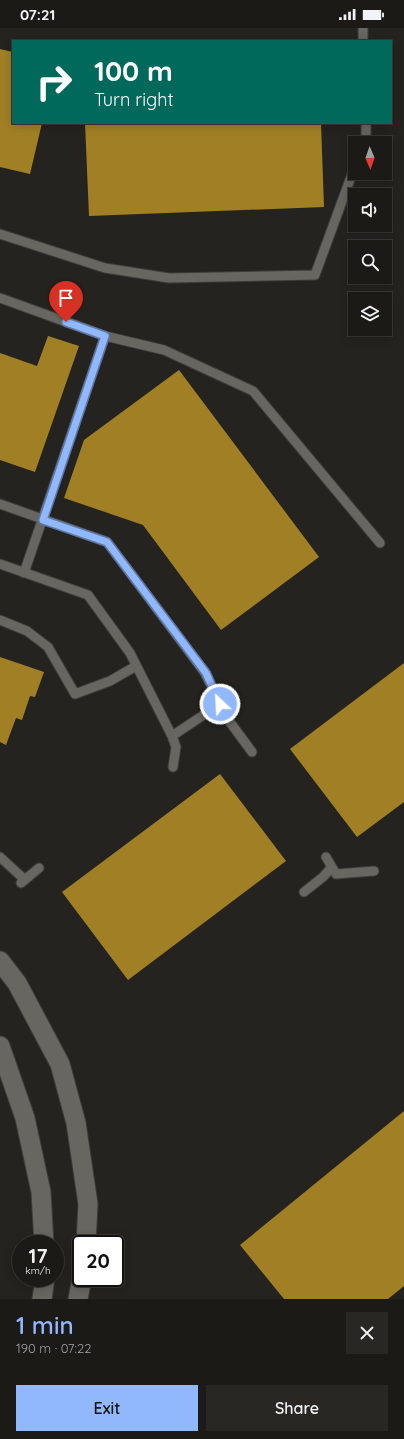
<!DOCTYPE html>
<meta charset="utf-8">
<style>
:root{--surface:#1c1a17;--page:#292724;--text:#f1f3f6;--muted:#a0a1a1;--line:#3a3836;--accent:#91b8fd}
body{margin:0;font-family:Quicksand,sans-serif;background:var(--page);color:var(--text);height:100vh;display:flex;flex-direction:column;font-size:15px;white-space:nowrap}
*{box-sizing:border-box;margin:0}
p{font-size:13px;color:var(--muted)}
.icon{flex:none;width:22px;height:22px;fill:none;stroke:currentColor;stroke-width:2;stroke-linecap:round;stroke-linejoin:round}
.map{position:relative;height:1271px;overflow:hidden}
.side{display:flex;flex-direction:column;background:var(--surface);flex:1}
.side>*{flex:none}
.guide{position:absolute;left:12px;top:12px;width:380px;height:84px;border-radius:0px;box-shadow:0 2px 10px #0003,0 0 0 1px var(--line);background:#00695c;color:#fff;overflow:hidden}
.needle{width:26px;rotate:178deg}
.fabs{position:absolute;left:348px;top:108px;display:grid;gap:8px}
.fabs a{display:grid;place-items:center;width:44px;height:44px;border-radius:0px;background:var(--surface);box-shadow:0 2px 10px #0003,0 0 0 1px var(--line);font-size:20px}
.speed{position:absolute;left:12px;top:1207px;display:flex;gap:8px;font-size:20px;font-weight:700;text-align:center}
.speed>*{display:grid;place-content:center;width:52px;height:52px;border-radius:50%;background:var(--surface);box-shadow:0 2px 10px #0003,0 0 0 1px var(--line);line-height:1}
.speed small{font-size:10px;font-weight:400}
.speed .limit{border:2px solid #111;border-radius:6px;background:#fff;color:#111}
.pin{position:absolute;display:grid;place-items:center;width:34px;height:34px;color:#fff;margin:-41px -17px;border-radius:50% 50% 50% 0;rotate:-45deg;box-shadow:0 0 4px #0007}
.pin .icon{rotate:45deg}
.me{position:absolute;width:44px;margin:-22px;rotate:335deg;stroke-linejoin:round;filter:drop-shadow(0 0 3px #0008)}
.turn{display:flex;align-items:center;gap:14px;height:84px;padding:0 16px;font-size:18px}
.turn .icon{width:52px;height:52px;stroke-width:2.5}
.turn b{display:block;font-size:28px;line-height:34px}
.round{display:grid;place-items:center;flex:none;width:42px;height:42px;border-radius:0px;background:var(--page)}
.head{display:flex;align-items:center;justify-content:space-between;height:68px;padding:0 16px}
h1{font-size:24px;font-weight:600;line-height:30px;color:var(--accent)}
.primary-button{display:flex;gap:8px;margin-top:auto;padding:8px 16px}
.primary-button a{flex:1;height:46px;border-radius:0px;background:var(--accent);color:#111;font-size:16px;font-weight:600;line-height:46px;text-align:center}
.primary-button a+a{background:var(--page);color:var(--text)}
.status{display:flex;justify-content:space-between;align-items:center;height:28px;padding:0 20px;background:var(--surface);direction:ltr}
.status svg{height:11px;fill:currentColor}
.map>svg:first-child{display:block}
</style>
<div class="status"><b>07:21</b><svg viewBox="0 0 49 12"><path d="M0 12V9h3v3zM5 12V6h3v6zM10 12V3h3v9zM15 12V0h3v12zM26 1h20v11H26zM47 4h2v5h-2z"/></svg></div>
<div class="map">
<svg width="404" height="1271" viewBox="0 0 404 1271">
<rect width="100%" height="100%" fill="#25231f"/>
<path fill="#a18025" d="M 0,21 L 13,24 L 13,95 L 42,95 L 30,146 L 0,139 Z
M 85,95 L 321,95 L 324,179 L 89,188 Z
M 48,308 L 79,318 L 35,444 L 0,432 L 0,325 L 37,338 Z
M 179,342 L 319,529 L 221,602 L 143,497 L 64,470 L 84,412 Z
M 0,629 L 44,644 L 35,669 L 30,668 L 22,692 L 16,690 L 6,717 L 0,714 Z
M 404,635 L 404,774 L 357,809 L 290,721 Z
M 220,746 L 286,833 L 128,952 L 62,864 Z
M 404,1083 L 404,1258 L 388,1271 L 284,1271 L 240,1217 Z"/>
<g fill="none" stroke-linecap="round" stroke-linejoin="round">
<g stroke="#3f3d3a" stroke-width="11">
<path id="service" d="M 363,0 L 363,13
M 364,115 L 366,108 L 366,95
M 0,206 L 105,240 L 169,250 L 315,247 L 355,138
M 0,270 L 105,308 L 164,322 L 253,363 L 380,515
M 0,476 L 107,514 L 205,645 L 227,690 L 252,724
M 0,536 L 88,567 L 130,625 L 172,708
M 24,545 L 105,308
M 0,592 L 27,603 L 48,619 L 75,666 L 110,653 L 136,638
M 173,739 L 176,719 L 172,708 L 220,676
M 0,829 L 25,852
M 326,829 L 336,846 L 374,843
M 21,855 L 39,840
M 304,864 L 323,849 L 332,839"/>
</g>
<g stroke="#3f3d3a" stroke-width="21">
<path id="minor" d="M 0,933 L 17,955 L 60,1036 L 76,1095 L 88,1176 L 86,1216
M 0,1018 L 25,1090 L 41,1164 L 44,1216
M 42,1271 L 45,1250
M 78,1271 L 82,1250"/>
</g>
<use href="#service" stroke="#676661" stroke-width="9"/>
<use href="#minor" stroke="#676661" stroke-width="19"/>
</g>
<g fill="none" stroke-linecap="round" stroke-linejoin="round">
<g stroke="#5e78a4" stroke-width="10">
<path id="route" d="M 66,294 L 105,308 L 43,492 L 107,514 L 206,645 L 220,676"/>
</g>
<use href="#route" stroke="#91b8fd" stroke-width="7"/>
</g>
</svg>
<div class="fabs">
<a><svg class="needle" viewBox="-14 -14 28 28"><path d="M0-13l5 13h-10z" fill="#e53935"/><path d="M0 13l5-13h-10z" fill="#a0a1a1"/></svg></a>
<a><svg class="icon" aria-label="sound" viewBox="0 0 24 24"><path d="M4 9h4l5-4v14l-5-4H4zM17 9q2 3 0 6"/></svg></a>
<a><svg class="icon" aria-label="search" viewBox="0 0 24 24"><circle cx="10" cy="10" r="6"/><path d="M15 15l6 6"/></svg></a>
<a><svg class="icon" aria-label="layers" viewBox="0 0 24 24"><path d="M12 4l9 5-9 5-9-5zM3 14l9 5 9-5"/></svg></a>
</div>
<div class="speed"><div>17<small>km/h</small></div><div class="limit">20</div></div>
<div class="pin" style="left:66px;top:294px;background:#d93025"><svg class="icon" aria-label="arrive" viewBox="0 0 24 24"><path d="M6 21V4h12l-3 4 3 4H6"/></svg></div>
<svg class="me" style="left:220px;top:676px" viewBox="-20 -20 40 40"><circle r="17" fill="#91b8fd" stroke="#fff" stroke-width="3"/><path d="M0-11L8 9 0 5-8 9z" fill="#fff"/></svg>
<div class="guide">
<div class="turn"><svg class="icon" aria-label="right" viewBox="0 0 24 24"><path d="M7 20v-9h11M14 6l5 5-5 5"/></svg><div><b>100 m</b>Turn right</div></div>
</div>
</div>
<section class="side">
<div class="head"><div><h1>1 min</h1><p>190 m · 07:22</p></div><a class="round"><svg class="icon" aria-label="close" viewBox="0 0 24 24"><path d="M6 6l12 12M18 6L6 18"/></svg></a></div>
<div class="primary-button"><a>Exit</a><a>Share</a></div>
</section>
